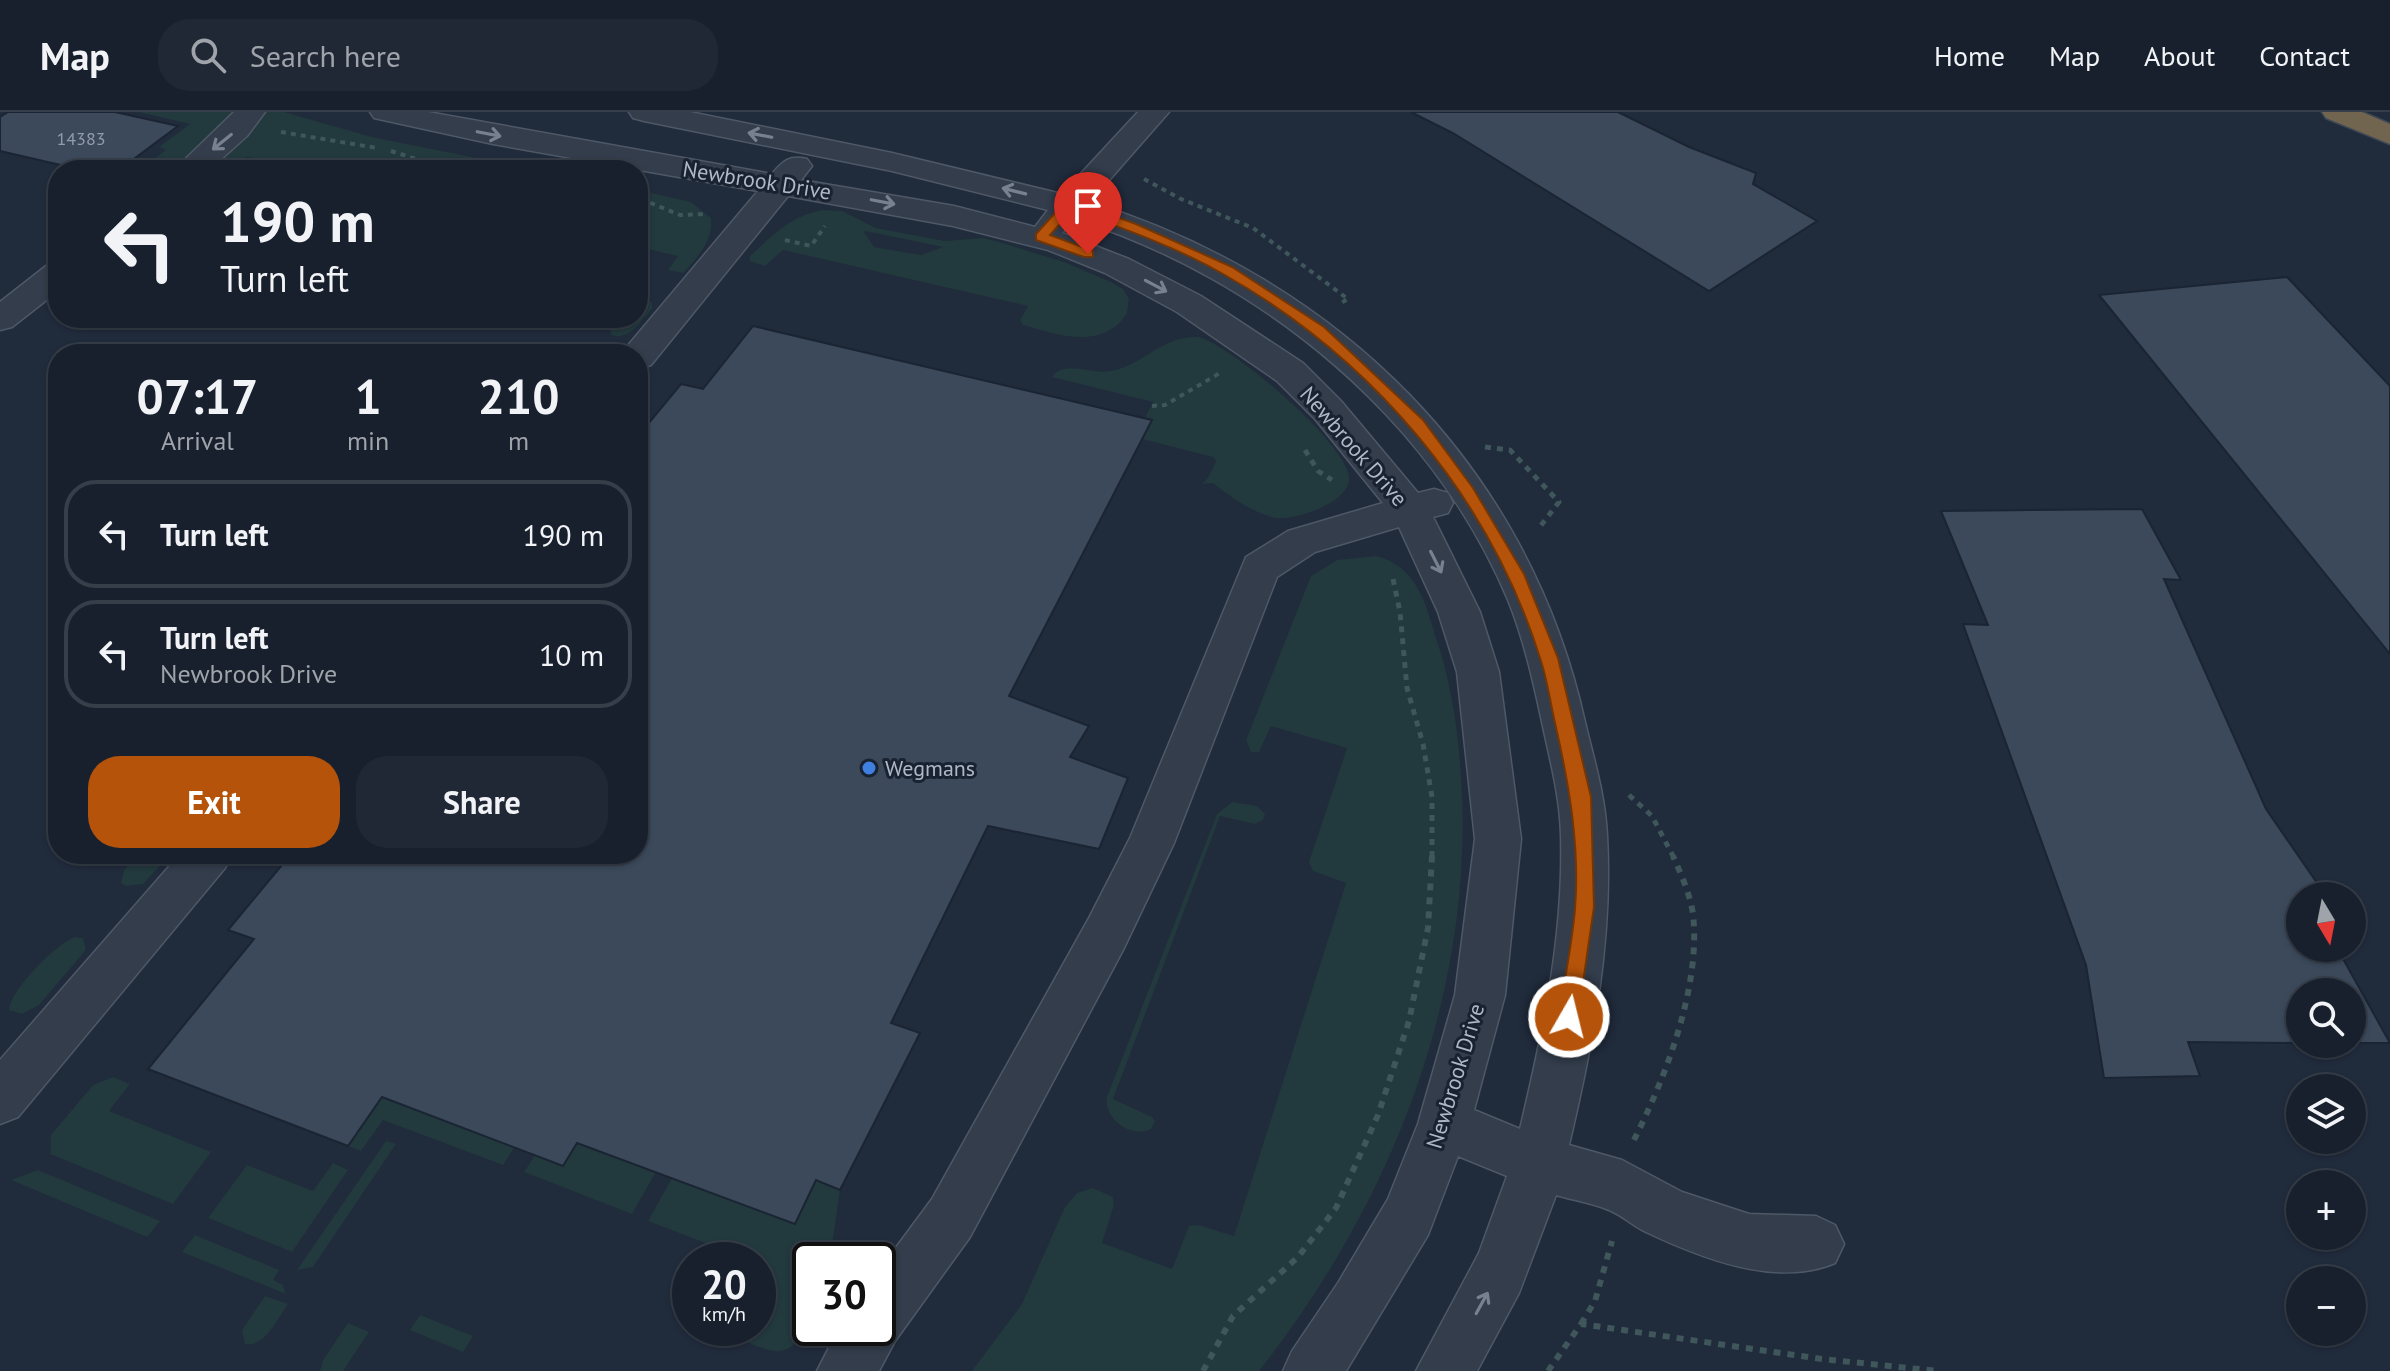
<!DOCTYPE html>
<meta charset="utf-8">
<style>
:root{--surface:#18202d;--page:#212835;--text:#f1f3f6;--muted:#9fa3aa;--line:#363e49;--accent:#b45309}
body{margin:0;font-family:"PT Sans",sans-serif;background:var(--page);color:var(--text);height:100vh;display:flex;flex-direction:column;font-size:30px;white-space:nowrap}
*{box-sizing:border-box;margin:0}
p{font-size:26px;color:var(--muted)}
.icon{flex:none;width:44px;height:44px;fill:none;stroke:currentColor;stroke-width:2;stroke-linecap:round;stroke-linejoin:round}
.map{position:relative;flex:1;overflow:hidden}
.details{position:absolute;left:48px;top:232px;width:600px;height:520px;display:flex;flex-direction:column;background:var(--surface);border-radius:32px;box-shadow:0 2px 6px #0004,0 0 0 2px var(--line)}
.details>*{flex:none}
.top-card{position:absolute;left:48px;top:48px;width:600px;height:168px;border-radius:32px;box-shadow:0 2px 6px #0004,0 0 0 2px var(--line);background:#18202d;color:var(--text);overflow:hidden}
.needle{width:52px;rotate:170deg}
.buttons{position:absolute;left:2286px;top:770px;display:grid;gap:16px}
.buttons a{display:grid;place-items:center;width:80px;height:80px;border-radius:50%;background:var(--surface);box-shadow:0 2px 6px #0004,0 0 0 2px var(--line);font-size:40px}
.speed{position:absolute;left:672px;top:1130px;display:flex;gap:16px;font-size:40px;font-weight:700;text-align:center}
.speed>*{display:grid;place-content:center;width:104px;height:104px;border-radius:50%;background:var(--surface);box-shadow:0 2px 6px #0004,0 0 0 2px var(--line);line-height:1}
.speed small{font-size:20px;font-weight:400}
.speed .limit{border:4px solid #111;border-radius:12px;background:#fff;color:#111}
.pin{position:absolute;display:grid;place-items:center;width:68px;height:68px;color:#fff;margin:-82px -34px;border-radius:50% 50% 50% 0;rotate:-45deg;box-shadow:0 0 8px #0007}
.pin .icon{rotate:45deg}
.me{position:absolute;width:88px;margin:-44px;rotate:8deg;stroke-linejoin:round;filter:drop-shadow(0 0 6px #0008)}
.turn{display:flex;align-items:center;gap:28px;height:168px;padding:0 40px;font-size:36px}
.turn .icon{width:104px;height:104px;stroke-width:2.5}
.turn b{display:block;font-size:56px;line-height:68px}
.eta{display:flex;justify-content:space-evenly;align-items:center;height:136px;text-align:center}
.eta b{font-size:48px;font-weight:700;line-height:56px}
.cta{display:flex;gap:16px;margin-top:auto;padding:16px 40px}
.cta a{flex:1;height:92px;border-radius:32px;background:var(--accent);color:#fff;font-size:32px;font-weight:700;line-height:92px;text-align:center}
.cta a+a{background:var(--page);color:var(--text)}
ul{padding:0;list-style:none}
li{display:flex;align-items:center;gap:24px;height:108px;margin:0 16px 12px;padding:0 24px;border:4px solid var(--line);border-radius:32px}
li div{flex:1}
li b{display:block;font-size:30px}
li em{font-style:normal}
header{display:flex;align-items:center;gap:48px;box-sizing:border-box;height:112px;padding:0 40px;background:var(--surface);border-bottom:2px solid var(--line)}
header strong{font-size:38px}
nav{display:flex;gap:44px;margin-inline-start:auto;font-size:28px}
.search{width:560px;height:72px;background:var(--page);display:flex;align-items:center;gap:20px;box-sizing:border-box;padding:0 28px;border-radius:32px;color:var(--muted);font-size:30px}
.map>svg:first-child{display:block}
</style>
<header>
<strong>Map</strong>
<div class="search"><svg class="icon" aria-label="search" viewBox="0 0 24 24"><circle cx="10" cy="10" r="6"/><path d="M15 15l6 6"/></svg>Search here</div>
<nav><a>Home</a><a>Map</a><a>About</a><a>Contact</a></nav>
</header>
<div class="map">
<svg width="2390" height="1259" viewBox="0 0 2390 1259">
<rect width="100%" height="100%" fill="#202b3c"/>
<path fill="#22393d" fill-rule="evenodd" d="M 139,0 L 236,0 L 174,58 L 139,58 L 166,38 L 159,35 L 190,12 Z
M 260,0 L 284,0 L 372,25 L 536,58 L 305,58 L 247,45 L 228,57 L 216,56 L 211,52 Z
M 638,78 L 691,90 L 711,106 C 714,128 698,145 683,161 L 668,158 L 678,144 L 638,135 Z
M 822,98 L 842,99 L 876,116 L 945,129 L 983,126 L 999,130 L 1064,150 L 1111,170 L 1123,177 L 1129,187 L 1127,201 C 1104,239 1057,223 1023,213 L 1020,208 L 1028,194 L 783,138 L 765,154 L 750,149 L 750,144 C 772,124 790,104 822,98 ZM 864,120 L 865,119 L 943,135 L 921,143 L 874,135 Z
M 643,188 L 652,190 L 652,197 C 640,210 630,229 611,223 L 610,216 L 620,206 L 638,206 L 638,189 Z
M 1199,225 C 1233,235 1343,328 1349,364 C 1353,391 1290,411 1271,405 C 1249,398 1230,385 1213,371 L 1202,372 L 1208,366 L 1216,349 L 1213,345 L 1142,327 L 1151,309 L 1145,306 L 1153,290 L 1052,265 C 1064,247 1092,263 1111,259 C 1145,252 1162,223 1199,225 Z
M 1376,444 C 1421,455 1427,499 1440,538 C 1454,584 1460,634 1462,682 C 1471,891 1388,1096 1259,1259 L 972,1259 L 1022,1192 L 1065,1095 L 1077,1081 L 1093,1076 L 1113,1085 L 1114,1093 L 1102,1131 L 1172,1157 L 1189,1114 L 1199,1113 L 1234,1124 L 1346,771 L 1313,759 L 1309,750 L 1347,636 L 1271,614 L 1259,640 L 1251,640 L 1246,628 L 1311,464 L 1337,448 Z
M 1232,690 L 1257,694 L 1265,702 L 1263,708 L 1255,712 L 1220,704 L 1113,987 L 1152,1005 L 1155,1009 L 1151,1017 C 1132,1027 1103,1007 1107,985 L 1217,702 Z
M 139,742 L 171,742 L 143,772 L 126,774 L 121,771 L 124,758 Z
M 75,825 L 83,826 L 86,838 L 39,893 L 22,902 L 9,898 C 10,878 57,831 75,825 Z
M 113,965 L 130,972 L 109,999 L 211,1040 L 173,1092 L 50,1042 L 51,1023 L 93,973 Z
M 382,985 L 514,1036 L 503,1053 L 383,1008 L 361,1039 L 348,1034 Z
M 386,1029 L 396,1032 L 313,1155 L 297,1158 Z
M 577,1031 L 656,1060 L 632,1102 L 524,1060 L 535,1043 L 563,1054 Z
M 333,1051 L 348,1058 L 292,1140 L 208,1106 L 247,1053 L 313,1079 Z
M 38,1058 L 160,1109 L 147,1125 L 11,1068 Z
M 672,1066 L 795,1112 L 816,1068 L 840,1078 L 830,1148 L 810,1148 C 810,1171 814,1242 775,1239 C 758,1237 738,1225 722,1219 L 724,1216 L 758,1216 L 758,1148 L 750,1148 L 648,1109 Z
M 195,1123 L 279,1158 L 273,1168 L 283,1173 L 286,1182 L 182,1140 Z
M 265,1184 L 288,1192 C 277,1207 266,1235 245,1232 L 242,1218 Z
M 420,1203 L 473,1224 L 463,1240 L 410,1218 Z
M 348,1211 L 369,1220 L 343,1259 L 320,1259 L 323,1248 Z"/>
<path fill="#3b495b" stroke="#1b2432" stroke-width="2" d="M 8,0 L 115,0 L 178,14 L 119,58 L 82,58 L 0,39 L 0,5 Z
M 1411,0 L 1618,0 L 1689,35 L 1756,61 L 1753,72 L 1817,109 L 1709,179 L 1453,21 Z
M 2287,165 L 2390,274 L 2390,542 L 2099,183 Z
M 753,214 L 1152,308 L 1009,584 L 1089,614 L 1070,645 L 1128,666 L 1099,737 L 988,714 L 891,911 L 920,921 L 840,1078 L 816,1068 L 795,1112 L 577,1031 L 563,1054 L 382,985 L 348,1034 L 148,957 L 254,827 L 228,818 L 291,742 L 638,742 L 638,324 L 681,272 L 703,277 Z
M 2142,397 L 2181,468 L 2164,467 L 2266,697 L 2326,784 L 2300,784 L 2300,836 L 2337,836 L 2390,931 L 2352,931 L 2352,880 L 2300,880 L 2300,931 L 2188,930 L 2200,964 L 2104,966 L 2086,853 L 1963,512 L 1988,513 L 1941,399 Z"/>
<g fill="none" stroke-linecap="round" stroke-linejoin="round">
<g stroke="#4e5866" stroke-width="3">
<path id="minor" d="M 234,0 L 265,0 L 247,24 L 209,58 L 174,58 Z
M 370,0 L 428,0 L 772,62 C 783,49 789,43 807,47 L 812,54 L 801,68 L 954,94 L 1035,115 L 1048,98 L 892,59 L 644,9 L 633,6 L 629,0 L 690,0 L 892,41 L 1062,82 L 1138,0 L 1169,0 L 1090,90 C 1339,168 1528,353 1585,610 C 1594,648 1605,683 1607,723 C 1613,827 1593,931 1569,1033 L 1622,1048 L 1682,1080 L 1749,1102 L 1816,1104 L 1835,1113 L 1844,1132 L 1835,1151 C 1776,1176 1701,1146 1646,1120 C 1633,1114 1622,1103 1609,1098 C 1592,1091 1573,1088 1556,1083 L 1519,1181 L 1477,1259 L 1416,1259 L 1479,1141 L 1507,1064 L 1458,1044 L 1428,1123 L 1346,1259 L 1283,1259 L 1292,1239 L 1338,1171 L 1388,1087 L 1418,1012 L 1455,883 L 1475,727 L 1457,560 L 1438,500 L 1399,415 L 1315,440 L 1277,465 L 1174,731 L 1123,838 L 970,1125 L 895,1229 L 879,1259 L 817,1259 L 839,1216 L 878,1216 L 878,1160 L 932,1087 L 1089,806 L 1130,726 L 1246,445 L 1288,419 L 1383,391 L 1315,307 L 1277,269 L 1177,200 L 1105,161 L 1048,138 L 953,114 L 788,84 L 651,253 L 638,257 L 638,242 L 622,242 L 625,237 L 758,79 L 493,32 L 374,6 ZM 1075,107 C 1261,166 1431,305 1508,488 C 1524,528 1533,568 1542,610 C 1550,648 1560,684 1561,723 C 1564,823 1543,920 1520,1017 L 1474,998 L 1505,883 L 1521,727 L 1499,560 L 1480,500 L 1433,405 L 1448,401 L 1453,391 L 1448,381 L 1434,377 L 1418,381 L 1341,289 L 1303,251 L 1201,184 L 1129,147 L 1062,121 Z
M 58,151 L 58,179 L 12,215 L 0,218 L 0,190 L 46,154 Z
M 180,742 L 232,742 L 225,756 L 18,1005 L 0,1012 L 0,948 Z"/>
</g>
<g stroke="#3e4856" stroke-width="3">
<path id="highway" d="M 2322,0 L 2362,0 L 2390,12 L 2390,32 L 2326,6 Z"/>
</g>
<path stroke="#3f565a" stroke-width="4" stroke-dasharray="5 5" stroke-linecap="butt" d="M 281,20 L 377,36
M 391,39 L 451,58
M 1144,67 L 1181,87 L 1253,116 L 1348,187 L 1341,191
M 641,87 L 680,103 L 707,102
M 785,128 L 811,134 L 825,114
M 1152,294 L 1165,293 L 1220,261"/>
<path stroke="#3f565a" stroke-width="5" stroke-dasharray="6 6" stroke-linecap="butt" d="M 1485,335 L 1510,338 L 1559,390 L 1539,416
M 1305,338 L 1318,359 L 1332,368
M 1393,467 L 1400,500 L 1407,576 L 1423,632 L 1432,685 L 1432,746
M 1629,683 L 1652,704 L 1674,746"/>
<path stroke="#3f565a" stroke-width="6" stroke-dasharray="7 7" stroke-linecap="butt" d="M 1634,1028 C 1666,964 1701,875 1693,802 C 1690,782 1681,762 1673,744
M 1581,1212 L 1595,1189 L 1612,1129
M 1203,1259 L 1233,1204 L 1298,1145 L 1336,1096 L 1378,1003 L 1409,909 L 1428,816 L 1432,744
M 1548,1259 L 1581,1212 L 1822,1247 L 1938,1259"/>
<use href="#minor" fill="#333d4c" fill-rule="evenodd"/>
<use href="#highway" fill="#726550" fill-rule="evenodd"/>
</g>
<defs><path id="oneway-shaft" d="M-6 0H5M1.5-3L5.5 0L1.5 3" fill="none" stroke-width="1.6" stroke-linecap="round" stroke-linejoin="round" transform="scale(2)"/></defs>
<g stroke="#778190">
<use href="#oneway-shaft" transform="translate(489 22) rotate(11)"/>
<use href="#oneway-shaft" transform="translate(760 23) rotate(-169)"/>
<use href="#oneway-shaft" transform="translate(222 30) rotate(141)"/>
<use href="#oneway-shaft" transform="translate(1014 79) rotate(-166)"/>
<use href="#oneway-shaft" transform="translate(883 90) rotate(11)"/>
<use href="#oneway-shaft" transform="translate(1156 174) rotate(28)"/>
<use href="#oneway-shaft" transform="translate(1436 450) rotate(63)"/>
<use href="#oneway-shaft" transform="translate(1482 1191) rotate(-61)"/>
</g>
<path fill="#b45309" stroke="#753606" stroke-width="2" d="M 1069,88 L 1136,112 L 1232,155 L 1324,215 L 1423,308 L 1473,376 L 1524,462 L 1558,546 L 1591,685 L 1594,795 L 1577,912 L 1569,915 L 1562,912 L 1559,905 C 1564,869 1572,833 1575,797 C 1580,734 1569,672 1555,611 C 1550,589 1547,566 1540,546 C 1489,383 1370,245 1223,162 C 1176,135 1122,116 1072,98 L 1050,123 L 1093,139 L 1093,145 L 1084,145 L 1036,128 L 1036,122 L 1065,90 Z"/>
<circle fill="#3f7fe0" stroke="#192230" stroke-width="3" cx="869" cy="656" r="8"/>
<g text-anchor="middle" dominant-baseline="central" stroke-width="6" stroke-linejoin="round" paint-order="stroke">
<g font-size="18" fill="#919cad">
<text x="81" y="26">14383</text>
</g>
<g font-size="22" fill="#aeb8c8" stroke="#192230">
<text transform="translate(757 68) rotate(9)">Newbrook Drive</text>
<text transform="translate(1354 334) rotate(49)">Newbrook Drive</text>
<text transform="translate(1455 964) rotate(-73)">Newbrook Drive</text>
</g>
<g font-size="22" fill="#aeb8c8" stroke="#192230" text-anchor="start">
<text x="885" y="656">Wegmans</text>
</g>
</g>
</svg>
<div class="buttons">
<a><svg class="needle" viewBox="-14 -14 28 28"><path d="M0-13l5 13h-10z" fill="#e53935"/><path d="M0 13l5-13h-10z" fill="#9fa3aa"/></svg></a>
<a><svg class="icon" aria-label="search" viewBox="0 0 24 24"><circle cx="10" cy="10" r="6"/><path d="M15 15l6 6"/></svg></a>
<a><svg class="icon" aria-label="layers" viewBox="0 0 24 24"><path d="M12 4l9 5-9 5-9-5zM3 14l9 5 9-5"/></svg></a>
<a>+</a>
<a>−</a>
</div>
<div class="speed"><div>20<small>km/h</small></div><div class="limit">30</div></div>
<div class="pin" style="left:1088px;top:142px;background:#d93025"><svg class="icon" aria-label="arrive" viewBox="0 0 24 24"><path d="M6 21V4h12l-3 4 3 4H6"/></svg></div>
<svg class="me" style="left:1569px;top:905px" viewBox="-20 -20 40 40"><circle r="17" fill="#b45309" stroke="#fff" stroke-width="3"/><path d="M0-11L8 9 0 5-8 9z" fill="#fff"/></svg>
<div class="top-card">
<div class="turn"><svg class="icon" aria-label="left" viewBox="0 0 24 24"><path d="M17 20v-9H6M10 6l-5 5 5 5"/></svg><div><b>190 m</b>Turn left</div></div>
</div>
<section class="details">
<div class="eta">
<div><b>07:17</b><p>Arrival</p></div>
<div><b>1</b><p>min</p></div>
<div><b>210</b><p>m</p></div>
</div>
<ul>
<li><svg class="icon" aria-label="left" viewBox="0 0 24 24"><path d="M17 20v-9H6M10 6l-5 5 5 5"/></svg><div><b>Turn left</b></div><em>190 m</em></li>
<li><svg class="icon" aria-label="left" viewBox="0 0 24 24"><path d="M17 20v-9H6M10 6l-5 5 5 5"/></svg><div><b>Turn left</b><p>Newbrook Drive</p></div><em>10 m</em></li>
</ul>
<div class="cta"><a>Exit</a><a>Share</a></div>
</section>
</div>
